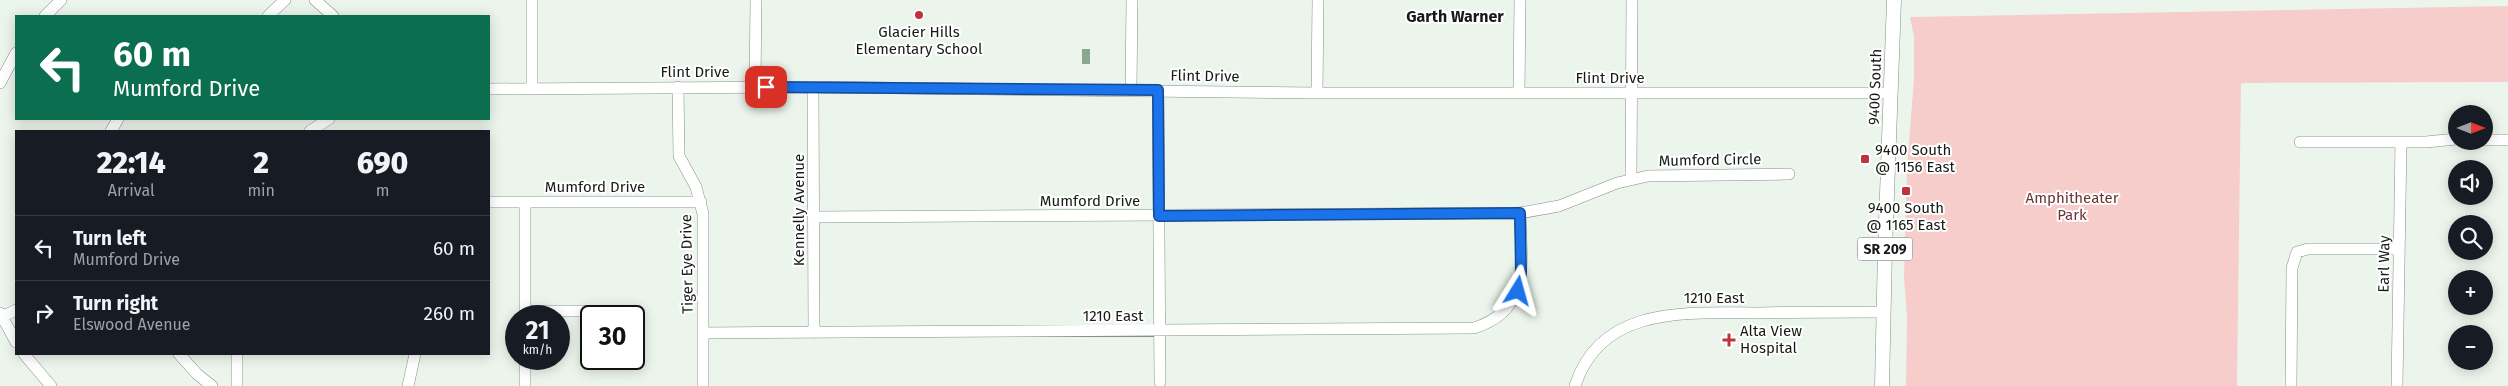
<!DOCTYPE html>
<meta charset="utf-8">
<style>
:root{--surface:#171b24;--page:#242831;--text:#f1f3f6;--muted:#9ea1a6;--line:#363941}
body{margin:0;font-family:"Fira Sans",sans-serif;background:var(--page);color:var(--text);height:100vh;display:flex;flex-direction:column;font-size:19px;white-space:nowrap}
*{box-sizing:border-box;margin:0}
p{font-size:16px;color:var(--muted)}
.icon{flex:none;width:28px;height:28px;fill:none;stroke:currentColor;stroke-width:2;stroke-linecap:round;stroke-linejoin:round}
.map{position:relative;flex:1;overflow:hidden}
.side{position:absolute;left:15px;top:130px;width:475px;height:225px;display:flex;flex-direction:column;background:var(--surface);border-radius:0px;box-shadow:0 2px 12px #0003}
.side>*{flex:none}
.banner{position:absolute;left:15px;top:15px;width:475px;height:105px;border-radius:0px;box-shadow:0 2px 12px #0003;background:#0b6e4f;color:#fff;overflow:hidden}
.needle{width:32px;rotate:90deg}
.tools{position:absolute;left:2448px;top:105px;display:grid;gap:10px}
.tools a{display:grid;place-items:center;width:45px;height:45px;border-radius:50%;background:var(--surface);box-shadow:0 2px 12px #0003;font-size:25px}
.speed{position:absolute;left:505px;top:305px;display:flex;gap:10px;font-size:25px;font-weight:700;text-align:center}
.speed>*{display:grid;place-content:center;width:65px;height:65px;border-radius:50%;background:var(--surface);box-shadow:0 2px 12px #0003;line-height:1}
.speed small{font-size:12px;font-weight:400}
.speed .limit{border:2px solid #111;border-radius:8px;background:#fff;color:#111}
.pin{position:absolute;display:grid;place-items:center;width:42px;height:42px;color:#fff;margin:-21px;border-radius:10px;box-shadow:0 2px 8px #0006}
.me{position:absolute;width:55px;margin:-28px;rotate:8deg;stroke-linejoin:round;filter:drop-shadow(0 0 4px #0008)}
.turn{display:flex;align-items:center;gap:18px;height:105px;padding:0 15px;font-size:22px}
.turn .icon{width:65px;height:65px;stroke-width:2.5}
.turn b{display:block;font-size:35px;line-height:42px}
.eta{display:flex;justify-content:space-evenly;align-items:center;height:85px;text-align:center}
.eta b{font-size:30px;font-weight:800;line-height:35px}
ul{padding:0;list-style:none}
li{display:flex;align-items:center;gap:15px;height:65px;padding:0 15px;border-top:1px solid var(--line)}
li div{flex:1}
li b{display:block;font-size:19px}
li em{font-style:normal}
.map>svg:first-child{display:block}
</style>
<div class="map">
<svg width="2508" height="386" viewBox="0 0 2508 386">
<rect width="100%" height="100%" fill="#ecf5ec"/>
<path fill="#f7cdcb" d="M 2508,6 L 2508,82 L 2241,83 L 2237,386 L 1906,386 L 1907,317 L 1904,277 L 1907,167 L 1914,79 L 1914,37 L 1910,17 Z"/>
<path fill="#8ba78d" d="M 1082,49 L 1090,49 L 1090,64 L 1082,64 Z"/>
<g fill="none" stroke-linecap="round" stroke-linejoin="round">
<g stroke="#868f86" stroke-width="12">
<path id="minor" d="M 315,0 L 333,16
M 45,16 L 61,0
M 268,16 L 285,0
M 0,83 L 16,53
M 678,87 L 679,156 L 696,187 L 703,214 L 703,386
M 755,87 L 756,0
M 813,87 L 814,333
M 489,89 L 813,87 L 1317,93 L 1891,93
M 532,89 L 532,0
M 1131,90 L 1132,0
M 1158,90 L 1160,382
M 1317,93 L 1318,0
M 1519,93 L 1520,0
M 111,131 L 118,119
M 310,131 L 329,119
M 2484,140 L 2508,140
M 2300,142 L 2426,142 L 2456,139
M 1631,179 L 1632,0
M 489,202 L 701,202
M 814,217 L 1520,213 L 1559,206 L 1617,183 L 1648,176 L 1789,174
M 525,311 L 585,311
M 0,313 L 16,342
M 525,316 L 525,202
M 0,318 L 16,310
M 703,333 L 1474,328 C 1532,310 1521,261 1520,213
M 24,354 L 51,386
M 179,354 L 197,374 L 212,386
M 237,354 L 237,386
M 525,359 L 525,386
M 408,386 L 415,354
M 1575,386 C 1601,304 1690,313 1758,313 C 1800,312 1842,312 1884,312
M 2291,386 L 2292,268 L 2297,252 L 2308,249 L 2399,249
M 2397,386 L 2401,142"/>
</g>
<g stroke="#868f86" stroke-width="15">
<path id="major" d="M 1882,386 L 1885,250 L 1894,0"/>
</g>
<use href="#minor" stroke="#fff" stroke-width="11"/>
<use href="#major" stroke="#fff" stroke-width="14"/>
</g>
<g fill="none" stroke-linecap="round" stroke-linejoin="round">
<g stroke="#114b97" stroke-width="12">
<path id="route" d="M 766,87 L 1158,90 L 1159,216 L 1520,213 L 1521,272 L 1518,291"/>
</g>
<use href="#route" stroke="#1a73e8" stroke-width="9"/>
</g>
<g fill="#c2323d" stroke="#fff" stroke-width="2">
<circle cx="919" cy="15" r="5"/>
<rect x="1860" y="154" width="10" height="10" rx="2.5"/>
<rect x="1901" y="186" width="10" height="10" rx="2.5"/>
<path d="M1726.5 332.5h5v5h5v5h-5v5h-5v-5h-5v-5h5z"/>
</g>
<g text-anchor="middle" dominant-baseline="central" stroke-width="4" stroke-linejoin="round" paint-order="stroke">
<rect fill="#fff" stroke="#5d5f5d" stroke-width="1" x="1857.5" y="237.5" width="55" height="23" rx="4"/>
<g font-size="14" font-weight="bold" fill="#171a17">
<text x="1885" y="249">SR 209</text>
</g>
<g font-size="15" fill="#171a17" stroke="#fff">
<text x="919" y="32">Glacier Hills<tspan x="919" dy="17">Elementary School</tspan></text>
<text x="1875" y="150" text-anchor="start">9400 South<tspan x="1875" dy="17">@ 1156 East</tspan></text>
<text x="1906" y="208">9400 South<tspan x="1906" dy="17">@ 1165 East</tspan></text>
<text x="1740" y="331" text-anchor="start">Alta View<tspan x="1740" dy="17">Hospital</tspan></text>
</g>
<g font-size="15" fill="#171a17" stroke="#fff">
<text x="695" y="72">Flint Drive</text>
<text transform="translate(1205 76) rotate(1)">Flint Drive</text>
<text x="1610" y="78">Flint Drive</text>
<text transform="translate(1875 87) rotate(-88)">9400 South</text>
<text transform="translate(1710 160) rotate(-1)">Mumford Circle</text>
<text x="595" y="187">Mumford Drive</text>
<text x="1090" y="201">Mumford Drive</text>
<text transform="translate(799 210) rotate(-90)">Kennelly Avenue</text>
<text transform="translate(687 264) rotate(-91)">Tiger Eye Drive</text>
<text transform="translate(2384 264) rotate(-89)">Earl Way</text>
<text x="1714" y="298">1210 East</text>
<text x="1113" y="316">1210 East</text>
</g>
<g font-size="15" fill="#6a3333" stroke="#fff">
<text x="2072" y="198">Amphitheater<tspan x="2072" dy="17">Park</tspan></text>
</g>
<g font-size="16" font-weight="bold" fill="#171a17" stroke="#fff">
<text x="1455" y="16">Garth Warner</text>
</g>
</g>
</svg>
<div class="tools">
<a><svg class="needle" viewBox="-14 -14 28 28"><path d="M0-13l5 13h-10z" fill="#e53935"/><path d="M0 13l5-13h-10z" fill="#9ea1a6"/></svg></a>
<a><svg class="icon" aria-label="sound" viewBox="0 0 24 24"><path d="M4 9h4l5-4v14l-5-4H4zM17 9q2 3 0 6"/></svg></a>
<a><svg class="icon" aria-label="search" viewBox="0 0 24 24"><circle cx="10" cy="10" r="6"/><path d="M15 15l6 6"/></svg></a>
<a>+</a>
<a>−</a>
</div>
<div class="speed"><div>21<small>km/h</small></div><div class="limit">30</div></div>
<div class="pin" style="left:766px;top:87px;background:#d93025"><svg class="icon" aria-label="arrive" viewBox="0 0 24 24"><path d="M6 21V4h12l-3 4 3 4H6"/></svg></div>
<svg class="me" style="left:1518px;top:291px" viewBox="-20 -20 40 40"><path d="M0-17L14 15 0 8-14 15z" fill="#1a73e8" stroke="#fff" stroke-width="4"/></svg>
<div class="banner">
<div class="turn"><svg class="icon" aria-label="left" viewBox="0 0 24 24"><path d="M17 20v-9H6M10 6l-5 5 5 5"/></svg><div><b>60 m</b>Mumford Drive</div></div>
</div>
<section class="side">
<div class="eta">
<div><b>22:14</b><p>Arrival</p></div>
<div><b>2</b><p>min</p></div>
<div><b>690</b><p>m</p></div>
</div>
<ul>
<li><svg class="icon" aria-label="left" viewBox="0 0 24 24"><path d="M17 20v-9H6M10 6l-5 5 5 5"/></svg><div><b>Turn left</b><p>Mumford Drive</p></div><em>60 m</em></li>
<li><svg class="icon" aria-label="right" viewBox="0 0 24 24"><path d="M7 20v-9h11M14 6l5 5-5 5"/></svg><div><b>Turn right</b><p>Elswood Avenue</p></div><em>260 m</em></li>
</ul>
</section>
</div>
